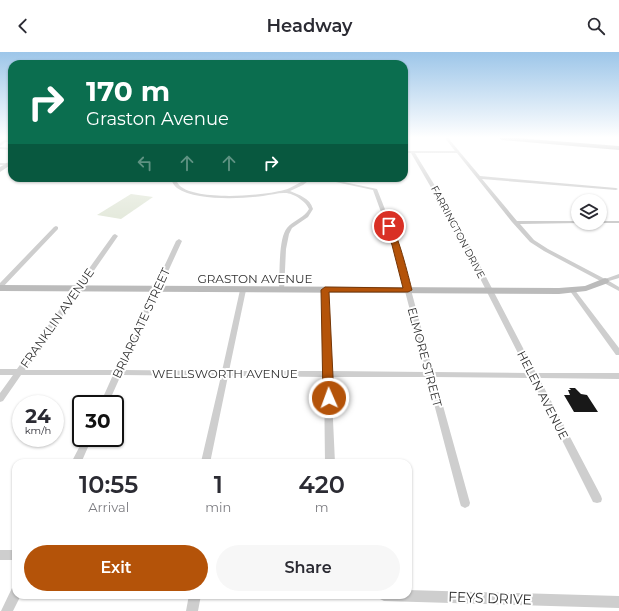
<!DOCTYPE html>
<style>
:root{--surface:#fff;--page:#f7f7f7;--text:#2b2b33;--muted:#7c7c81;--accent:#b45309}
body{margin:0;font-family:Montserrat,sans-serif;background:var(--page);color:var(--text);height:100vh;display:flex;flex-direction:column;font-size:15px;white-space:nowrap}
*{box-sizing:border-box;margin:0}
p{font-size:13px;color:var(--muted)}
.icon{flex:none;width:22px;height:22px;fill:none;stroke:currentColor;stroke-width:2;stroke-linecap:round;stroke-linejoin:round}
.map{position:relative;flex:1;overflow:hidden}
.details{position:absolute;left:12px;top:407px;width:400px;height:140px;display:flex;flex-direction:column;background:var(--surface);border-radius:12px;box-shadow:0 1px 3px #0004}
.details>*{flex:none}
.guide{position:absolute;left:8px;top:8px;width:400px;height:122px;border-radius:12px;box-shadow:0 1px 3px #0004;background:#0b6e4f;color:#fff;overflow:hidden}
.tools{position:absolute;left:571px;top:142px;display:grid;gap:8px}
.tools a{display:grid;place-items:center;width:36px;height:36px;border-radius:50%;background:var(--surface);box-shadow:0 1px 3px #0004;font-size:20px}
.speed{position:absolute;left:12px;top:343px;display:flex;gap:8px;font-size:20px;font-weight:700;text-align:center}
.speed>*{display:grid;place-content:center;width:52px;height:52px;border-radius:50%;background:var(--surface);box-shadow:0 1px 3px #0004;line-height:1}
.speed small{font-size:10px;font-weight:400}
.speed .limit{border:2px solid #111;border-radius:6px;background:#fff;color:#111}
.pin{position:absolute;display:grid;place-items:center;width:34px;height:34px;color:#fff;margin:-17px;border:2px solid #fff;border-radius:50%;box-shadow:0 1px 4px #0007}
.me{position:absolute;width:44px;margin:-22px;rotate:358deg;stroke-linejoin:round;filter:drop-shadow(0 0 3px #0008)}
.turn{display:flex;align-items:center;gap:14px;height:84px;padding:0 12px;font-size:18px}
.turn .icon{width:52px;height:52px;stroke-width:2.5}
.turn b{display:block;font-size:28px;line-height:34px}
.lanes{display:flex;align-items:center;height:38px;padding:0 12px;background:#0003;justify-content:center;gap:20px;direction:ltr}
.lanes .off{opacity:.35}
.eta{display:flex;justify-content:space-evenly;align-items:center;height:68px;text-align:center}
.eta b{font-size:24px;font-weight:600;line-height:28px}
.primary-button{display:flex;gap:8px;margin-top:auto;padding:8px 12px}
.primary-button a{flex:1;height:46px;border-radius:24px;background:var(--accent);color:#fff;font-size:16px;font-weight:600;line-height:46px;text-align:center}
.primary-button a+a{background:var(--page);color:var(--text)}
header{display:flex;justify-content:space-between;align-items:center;height:52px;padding:0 12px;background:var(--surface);font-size:18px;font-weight:600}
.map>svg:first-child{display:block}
</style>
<header><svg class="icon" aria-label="back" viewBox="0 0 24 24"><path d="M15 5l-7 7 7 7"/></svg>Headway<svg class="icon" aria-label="search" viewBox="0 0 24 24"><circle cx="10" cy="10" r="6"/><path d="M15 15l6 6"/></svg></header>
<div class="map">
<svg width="619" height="559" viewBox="0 0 619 559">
<rect width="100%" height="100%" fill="#fff"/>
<path fill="#e5eadd" d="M 131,142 L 153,145 L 121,167 L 97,163 Z"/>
<path fill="#181818" d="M 569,336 L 575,336 L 581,342 L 587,343 L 598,360 L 574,360 L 564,343 L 570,343 L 568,338 L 571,338 Z"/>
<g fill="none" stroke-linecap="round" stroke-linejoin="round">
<path fill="#cecece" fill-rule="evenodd" d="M 445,86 L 448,86 L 480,124 L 616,136 L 618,137 L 616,138 L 482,127 L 517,169 L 578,169 L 578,171 L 580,171 L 520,172 L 534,188 L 548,197 L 605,227 L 619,222 L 619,226 L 609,229 L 619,235 L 619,239 L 544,199 L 530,190 L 512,170 L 457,101 L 415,101 L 460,175 L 536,321 L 619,321 L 619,327 L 539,326 L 601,444 L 602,447 L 601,450 L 597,451 L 593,450 L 531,326 L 435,325 L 470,451 L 469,454 L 465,456 L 461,454 L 460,451 L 427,325 L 331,325 L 335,411 L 325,411 L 324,325 L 228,324 L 210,411 L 202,411 L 201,410 L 221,324 L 121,323 L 108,352 L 100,352 L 113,323 L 21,323 L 3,349 L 0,350 L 0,341 L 13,323 L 0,323 L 0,317 L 17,317 L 113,183 L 115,182 L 118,184 L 25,318 L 116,318 L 176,189 L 179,187 L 182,189 L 123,318 L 222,319 L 240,238 L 243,236 L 246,238 L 229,319 L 323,319 L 322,238 L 325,236 L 328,238 L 331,319 L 426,320 L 393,193 L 373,138 L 317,126 L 325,126 L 377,137 L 399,193 L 433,320 L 528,321 L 454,175 L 411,101 L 404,101 L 404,99 L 455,99 Z
M 4,88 L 12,88 L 12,90 L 6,90 L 0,94 L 0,91 Z
M 0,95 L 12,96 L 12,98 L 0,97 Z
M 0,111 L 9,111 L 11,112 L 9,113 L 0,113 Z
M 170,126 L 174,126 C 176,128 178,132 180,134 C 198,149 262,144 284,138 C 293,136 305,126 312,126 L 303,133 L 290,139 C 299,143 310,146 313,157 L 308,165 L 292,176 L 289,182 L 286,197 L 284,239 L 280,239 L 279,238 C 280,223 278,187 287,176 C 293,169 301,167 307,160 L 309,157 C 306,149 292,140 284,141 C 277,141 270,143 263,144 C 241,147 196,149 177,136 C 174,134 172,129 170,126 Z
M 600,169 L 619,169 L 619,171 L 598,171 L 600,171 Z
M 56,174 L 58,175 L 58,177 L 2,236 L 0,237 L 0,231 L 54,175 Z
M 572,236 L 574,237 L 619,296 L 619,303 L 616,303 L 570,239 L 569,238 Z
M 84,386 L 92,386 L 81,411 L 71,411 Z
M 0,498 L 16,498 L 16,508 L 0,508 Z
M 16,534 L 16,543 L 21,543 L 13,559 L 1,559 L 12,536 Z
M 408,538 L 619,544 L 619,556 L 384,549 L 380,547 L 378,543 L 408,543 Z
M 189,543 L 201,543 L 198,559 L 186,559 Z"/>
<path fill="#bbb" fill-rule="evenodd" d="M 12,108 L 12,112 L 0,120 L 0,115 Z
M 605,226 L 608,227 L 609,229 L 608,231 L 586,239 L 559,242 L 0,239 L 0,233 L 559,236 L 585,234 Z"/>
<path fill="#a9a9a9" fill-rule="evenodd" d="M 499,86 L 516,86 L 619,94 L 619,98 L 502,88 Z"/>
</g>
<linearGradient id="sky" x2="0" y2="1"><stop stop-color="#9dc6e9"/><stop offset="0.52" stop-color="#fff"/><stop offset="1" stop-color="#fff" stop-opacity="0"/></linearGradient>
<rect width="619" height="164" fill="url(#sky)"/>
<path fill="#b45309" stroke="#753606" d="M 389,172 C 397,176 409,227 412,238 L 408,240 L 329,240 L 334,346 L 332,348 L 325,348 L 323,346 L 321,238 L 325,235 L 403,236 L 392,193 L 385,174 Z"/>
<g text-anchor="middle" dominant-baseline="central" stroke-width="4" stroke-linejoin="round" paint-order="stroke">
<g font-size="10" fill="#313131" stroke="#fff">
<text transform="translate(458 180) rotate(62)">FARRINGTON DRIVE</text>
</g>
<g font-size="12" fill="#313131" stroke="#fff">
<text x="255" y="226">GRASTON AVENUE</text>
<text transform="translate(57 266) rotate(-55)">FRANKLIN AVENUE</text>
<text transform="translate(141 271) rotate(-65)">BRIARGATE STREET</text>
<text transform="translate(425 305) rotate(75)">ELMORE STREET</text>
<text x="225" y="321">WELLSWORTH AVENUE</text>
<text transform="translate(543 343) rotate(63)">HELEN AVENUE</text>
</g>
<g font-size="14" fill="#313131" stroke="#fff">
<text transform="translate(490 546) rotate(2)">FEYS DRIVE</text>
</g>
</g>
</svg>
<div class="tools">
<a><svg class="icon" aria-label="layers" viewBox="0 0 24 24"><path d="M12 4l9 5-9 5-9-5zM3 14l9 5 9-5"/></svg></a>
</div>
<div class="speed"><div>24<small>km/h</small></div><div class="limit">30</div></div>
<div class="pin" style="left:389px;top:174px;background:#d93025"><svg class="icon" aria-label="arrive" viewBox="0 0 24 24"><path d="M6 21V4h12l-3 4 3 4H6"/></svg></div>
<svg class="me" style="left:329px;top:346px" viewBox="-20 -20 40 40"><circle r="17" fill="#b45309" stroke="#fff" stroke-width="3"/><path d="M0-11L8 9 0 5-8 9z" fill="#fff"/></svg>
<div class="guide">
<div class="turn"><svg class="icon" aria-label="right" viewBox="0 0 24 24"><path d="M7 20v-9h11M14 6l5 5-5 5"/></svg><div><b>170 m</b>Graston Avenue</div></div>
<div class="lanes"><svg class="icon off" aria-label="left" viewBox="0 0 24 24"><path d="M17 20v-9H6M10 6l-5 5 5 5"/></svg><svg class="icon off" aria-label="ahead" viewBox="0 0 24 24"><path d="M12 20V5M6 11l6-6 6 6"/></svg><svg class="icon off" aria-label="ahead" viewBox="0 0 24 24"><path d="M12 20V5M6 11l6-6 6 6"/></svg><svg class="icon" aria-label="right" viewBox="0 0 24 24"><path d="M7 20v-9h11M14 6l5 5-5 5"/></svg></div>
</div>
<section class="details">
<div class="eta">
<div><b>10:55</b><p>Arrival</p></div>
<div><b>1</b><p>min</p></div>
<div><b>420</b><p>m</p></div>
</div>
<div class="primary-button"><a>Exit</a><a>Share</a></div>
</section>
</div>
